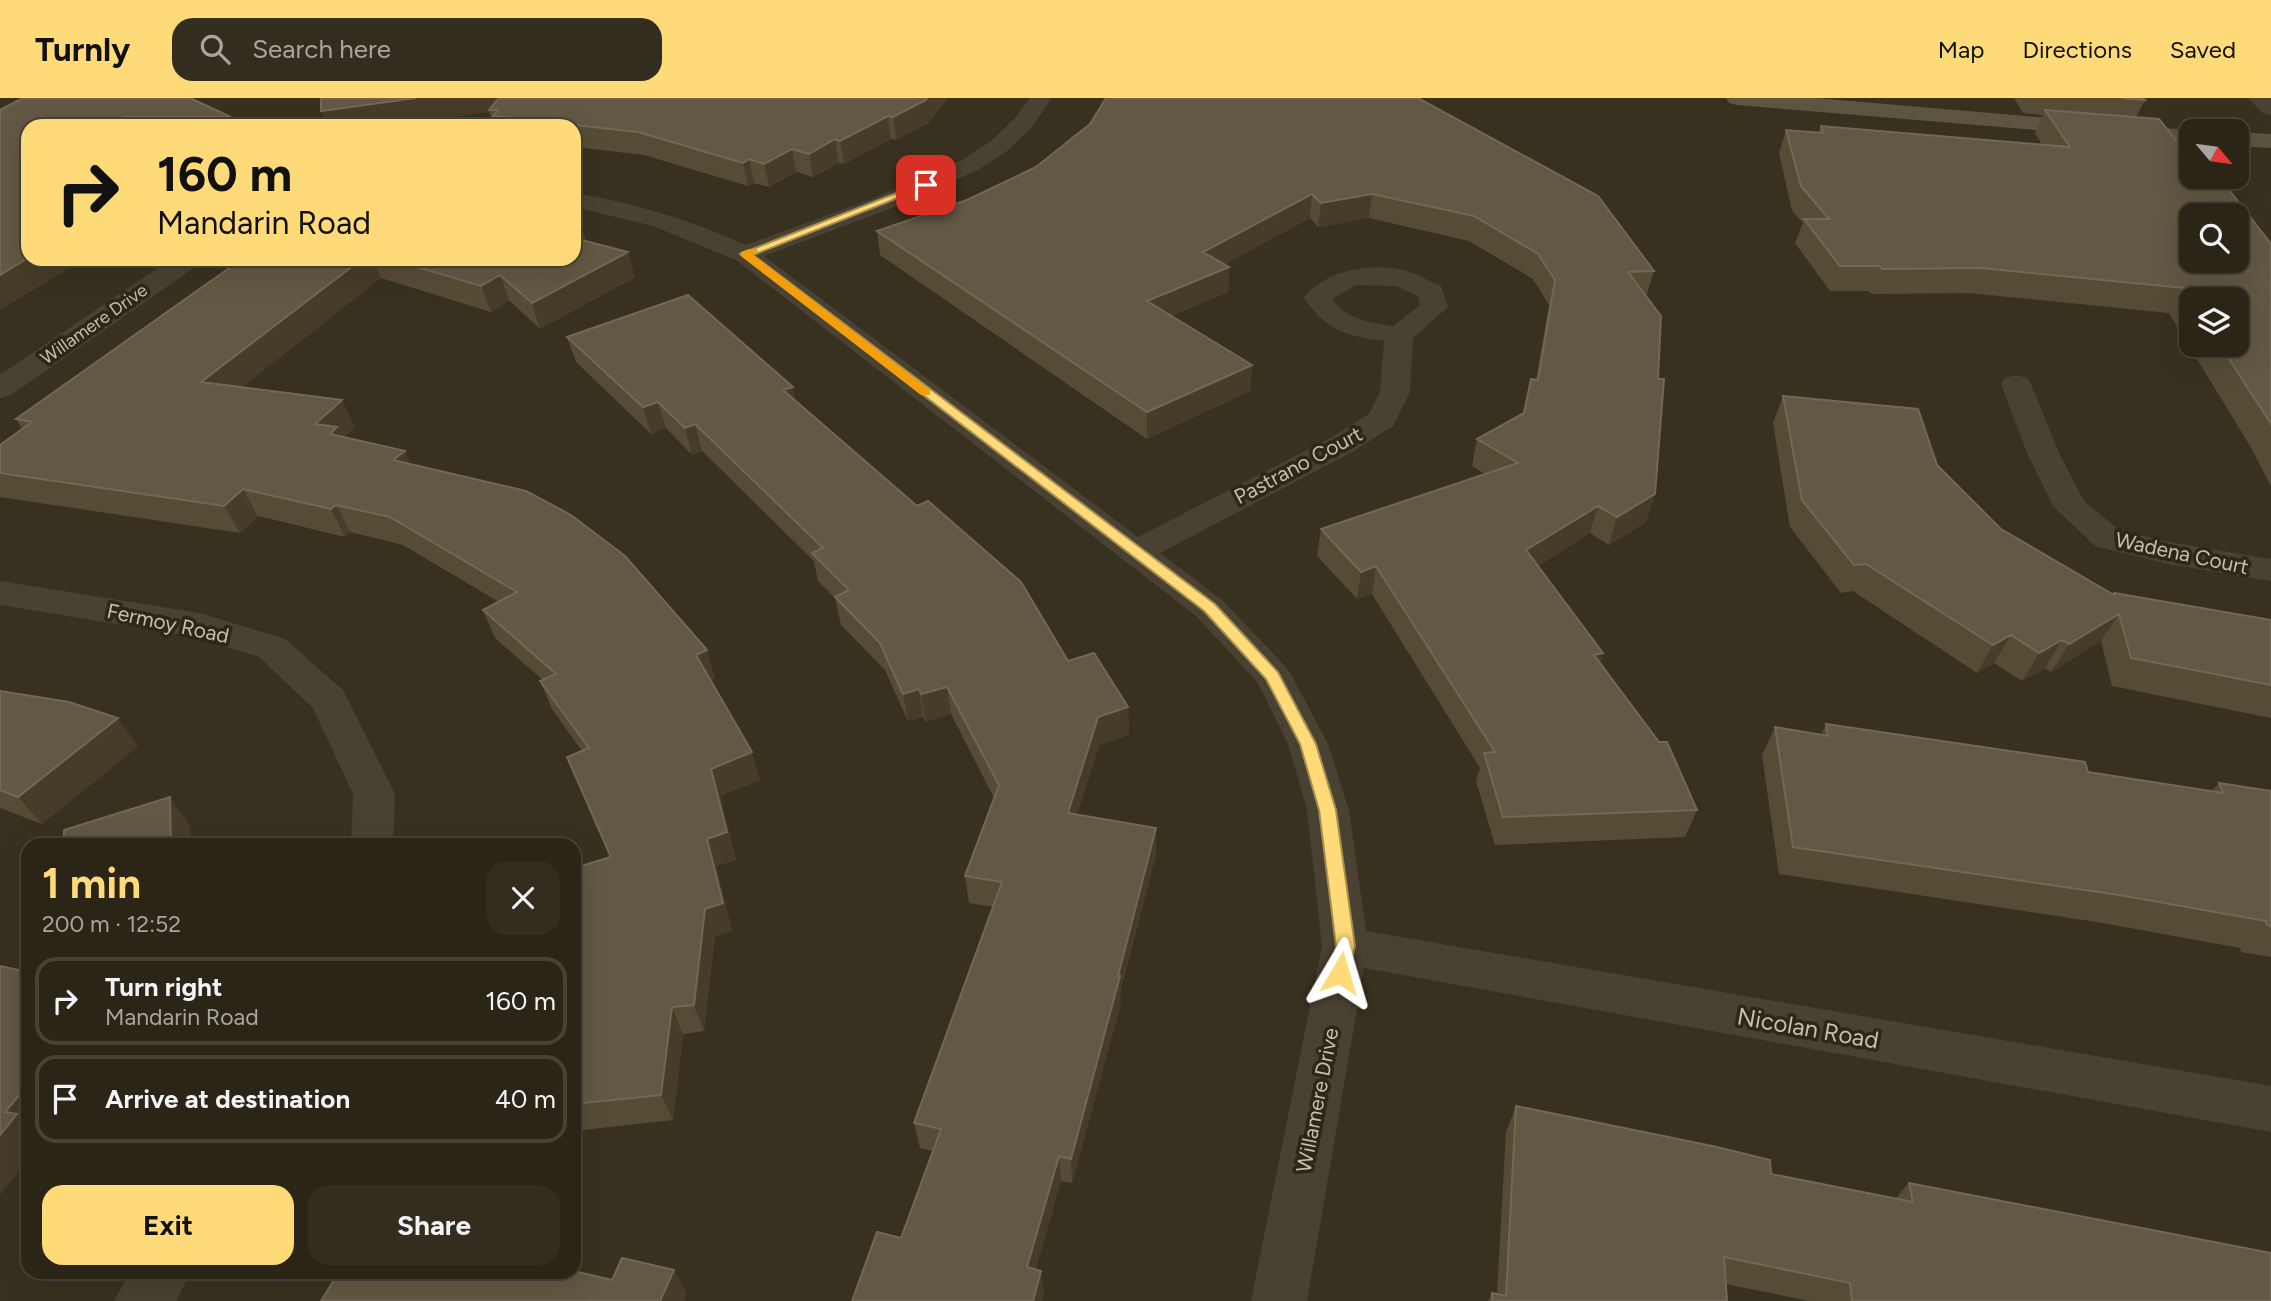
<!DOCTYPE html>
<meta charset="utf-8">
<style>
:root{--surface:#2b2517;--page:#332d20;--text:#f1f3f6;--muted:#a6a5a1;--line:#474236;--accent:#ffda79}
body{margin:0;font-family:Figtree,sans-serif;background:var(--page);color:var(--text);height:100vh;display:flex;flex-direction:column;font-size:26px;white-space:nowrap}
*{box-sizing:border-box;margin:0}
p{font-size:23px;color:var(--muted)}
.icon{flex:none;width:38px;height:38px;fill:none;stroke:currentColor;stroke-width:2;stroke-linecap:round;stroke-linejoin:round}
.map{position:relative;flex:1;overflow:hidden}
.drawer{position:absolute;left:21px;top:740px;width:560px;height:441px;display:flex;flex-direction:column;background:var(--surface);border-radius:21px;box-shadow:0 7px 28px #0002,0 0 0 2px var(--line)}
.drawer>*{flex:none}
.hud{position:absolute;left:21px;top:21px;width:560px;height:147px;border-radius:21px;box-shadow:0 7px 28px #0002,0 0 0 2px var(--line);background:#ffda79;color:#111;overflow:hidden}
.needle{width:46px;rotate:119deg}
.tools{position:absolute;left:2179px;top:21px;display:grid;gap:14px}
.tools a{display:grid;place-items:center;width:70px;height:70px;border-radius:14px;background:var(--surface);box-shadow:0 7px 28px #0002,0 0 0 2px var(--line);font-size:35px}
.pin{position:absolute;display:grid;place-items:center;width:60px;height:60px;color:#fff;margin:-30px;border-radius:14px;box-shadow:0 4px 10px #0006}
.me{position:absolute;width:77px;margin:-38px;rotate:7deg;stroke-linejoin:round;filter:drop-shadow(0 0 5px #0008)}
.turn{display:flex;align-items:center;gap:24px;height:147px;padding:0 21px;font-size:32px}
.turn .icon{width:91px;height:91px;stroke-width:2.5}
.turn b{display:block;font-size:49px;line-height:60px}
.round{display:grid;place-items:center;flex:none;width:74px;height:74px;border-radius:21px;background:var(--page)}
.summary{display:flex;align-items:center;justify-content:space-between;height:119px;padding:0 21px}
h1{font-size:42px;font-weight:700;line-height:52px;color:var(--accent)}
.primary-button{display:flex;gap:14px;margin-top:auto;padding:14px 21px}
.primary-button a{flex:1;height:80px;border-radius:21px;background:var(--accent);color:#111;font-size:28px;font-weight:700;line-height:80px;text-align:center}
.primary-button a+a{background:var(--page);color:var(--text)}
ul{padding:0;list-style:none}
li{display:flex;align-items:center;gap:21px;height:88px;margin:0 14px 10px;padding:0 7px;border:4px solid var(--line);border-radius:21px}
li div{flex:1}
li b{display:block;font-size:26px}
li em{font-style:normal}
header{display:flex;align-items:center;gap:42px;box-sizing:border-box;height:98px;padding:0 35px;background:var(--accent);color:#111}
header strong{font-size:33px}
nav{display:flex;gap:38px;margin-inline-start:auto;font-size:24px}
.search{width:490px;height:63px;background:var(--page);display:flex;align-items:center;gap:18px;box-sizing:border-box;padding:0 24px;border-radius:21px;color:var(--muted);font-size:26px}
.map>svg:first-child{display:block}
</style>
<header>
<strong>Turnly</strong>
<div class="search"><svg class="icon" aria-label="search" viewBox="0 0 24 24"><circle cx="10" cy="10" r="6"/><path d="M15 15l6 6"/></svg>Search here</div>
<nav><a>Map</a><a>Directions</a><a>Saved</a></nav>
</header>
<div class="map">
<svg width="2271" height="1203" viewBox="0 0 2271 1203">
<rect width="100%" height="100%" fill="#39311f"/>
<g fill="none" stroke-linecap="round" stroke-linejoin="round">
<path fill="#494232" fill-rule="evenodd" d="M 1030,0 L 1052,0 L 1031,30 L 1007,53 L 978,72 L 892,110 L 764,158 L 1138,439 L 1332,339 L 1369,316 L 1380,294 L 1384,243 C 1346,238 1327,233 1304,200 C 1324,171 1379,163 1410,174 C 1421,178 1431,184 1441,188 L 1448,209 L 1413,240 L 1410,294 L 1393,328 L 1354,353 L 1160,455 L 1222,502 L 1286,569 L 1292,578 L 1328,646 L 1349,712 L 1366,833 L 2271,988 L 2271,1034 L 1364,870 L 1307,1203 L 1251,1203 L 1322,848 L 1307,712 L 1288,646 L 1258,585 L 1196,518 L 736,162 L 653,128 L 574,109 L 574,95 C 634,105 691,122 746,147 L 874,100 L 962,62 L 991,43 L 1015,20 ZM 1356,187 L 1396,188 L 1418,198 L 1420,207 L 1393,228 C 1369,224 1348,222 1332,201 Z
M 2248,0 L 2271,0 L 2271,17 L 2263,15 Z
M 171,161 L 202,161 L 198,167 L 11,297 L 0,300 L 0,277 Z
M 2016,277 L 2027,280 L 2031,286 L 2059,355 L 2084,403 L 2119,432 L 2168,444 L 2271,461 L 2271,483 L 2168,466 L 2095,448 L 2053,408 L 2027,355 L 2001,286 L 2005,280 Z
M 0,483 L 200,515 L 285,541 L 343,592 L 395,696 L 393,747 L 351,747 L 353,696 L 313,610 L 259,559 L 196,539 L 0,507 Z
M 130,1174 L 191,1174 L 176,1203 L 114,1203 Z"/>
<path fill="#5d5540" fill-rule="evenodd" d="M 1726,0 L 1816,0 L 2199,33 L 2191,33 L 2191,45 L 1737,7 L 1729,5 Z
M 2236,34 L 2271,36 L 2271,50 L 2236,48 Z"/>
</g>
<path fill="#564c36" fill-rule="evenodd" d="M 321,0 L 948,0 L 928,25 L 896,42 L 891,41 L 844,66 L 839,65 L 813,79 L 796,74 L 769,89 L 754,85 L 748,88 L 644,57 L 574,49 L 574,28 L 494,28 L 489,14 L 387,28 L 328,28 Z
M 1106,0 L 1654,173 L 1646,199 L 1658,281 L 1655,396 L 1646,424 L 1609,447 L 1590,435 L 1538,468 L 1603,555 L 1600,564 L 1697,712 L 1685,739 L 1495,747 L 1476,683 L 1480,670 L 1372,496 L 1357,501 L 1317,458 L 1321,431 L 1485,376 L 1472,368 L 1477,341 L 1523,316 L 1531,281 L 1536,282 L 1549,207 L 1533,181 L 1469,143 L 1369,120 L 1318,129 L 1310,120 L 1225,166 L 1229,169 L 1228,194 L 1171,218 L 1252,267 L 1250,293 L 1147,341 L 880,157 L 877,133 L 967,102 L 1036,69 L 1090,26 Z
M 2014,0 L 2143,0 L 2145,2 L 2136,19 L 2191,61 L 2271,146 L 2271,388 L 2250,348 L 2169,215 L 1969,195 L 1872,196 L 1869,193 L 1830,193 L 1795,145 L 1803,125 L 1792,113 L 1779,55 L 1786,32 L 1818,35 L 1821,28 L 2042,47 L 2035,35 L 2043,17 L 2023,15 ZM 2191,201 L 2236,247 L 2191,247 Z
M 0,12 L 231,19 L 235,28 L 28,28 L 28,161 L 75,161 L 77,165 L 0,212 Z
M 581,128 L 586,143 L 635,179 L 540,231 L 509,202 L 491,214 L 381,180 L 242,289 L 355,329 L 343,339 L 411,366 L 715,580 L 710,582 L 760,682 L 720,698 L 736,762 L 716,768 L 732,833 L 715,838 L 704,933 L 683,936 L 673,1022 L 574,1033 L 574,770 L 611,759 L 582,653 L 552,611 L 540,583 L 543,582 L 495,540 L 483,512 L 499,504 L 403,447 L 350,434 L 345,439 L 258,418 L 240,435 L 0,399 L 0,347 L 22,331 L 16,321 L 242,161 L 574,161 Z
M 567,239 L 796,304 L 1068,563 L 1128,609 L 1129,637 L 1099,647 L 1077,717 L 1156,730 L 1156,757 L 1120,895 L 1121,905 L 1072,1085 L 1061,1083 L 1036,1171 L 1044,1195 L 1042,1203 L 852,1203 L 901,1140 L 933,1053 L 920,1050 L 914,1025 L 993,809 L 969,805 L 965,778 L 994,700 L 951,616 L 925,624 L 923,619 L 908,623 L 885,572 L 841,527 L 835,500 L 818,483 L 814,463 L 702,353 L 692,357 L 666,330 L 651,336 L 576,264 Z
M 1783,298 L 1937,367 L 2001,431 L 2113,496 L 2114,495 L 2271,522 L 2271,620 L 2112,588 L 2101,543 L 2051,574 L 2045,570 L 2022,583 L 1994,565 L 1977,575 L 1853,493 L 1841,495 L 1790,429 L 1773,325 Z
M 0,593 L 138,648 L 42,726 L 0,710 Z
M 1826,626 L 2088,674 L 2212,693 L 2219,685 L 2271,693 L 2271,859 L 2241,854 L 2240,850 L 2097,824 L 1779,776 L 1762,657 L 1775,629 L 1821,637 Z
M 1516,1008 L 1771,1076 L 1896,1100 L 1909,1085 L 2271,1203 L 1809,1203 L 1726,1186 L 1727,1203 L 1488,1203 L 1492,1195 L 1497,1196 L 1506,1034 Z"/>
<path fill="#463c27" d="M 416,0 L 513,0 L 489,12 L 489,14 L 387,28 L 328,28 L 321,13 Z
M 927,0 L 948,0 L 928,25 L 896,42 L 893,19 Z
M 888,18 L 891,41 L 844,66 L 840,43 Z
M 126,19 L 131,28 L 126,27 Z
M 835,41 L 839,65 L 813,79 L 809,56 Z
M 792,51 L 796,74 L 769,89 L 764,66 Z
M 749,61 L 754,85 L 748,88 L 743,65 Z
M 1312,96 L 1310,120 L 1202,179 L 1203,154 Z
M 1372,96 L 1369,120 L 1318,129 L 1321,105 Z
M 581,128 L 588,152 L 574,161 L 574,132 Z
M 628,154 L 635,179 L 540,231 L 532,205 Z
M 28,160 L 75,161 L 77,165 L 0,212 L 0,177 Z
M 362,161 L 373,161 L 381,180 L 215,310 L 201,284 Z
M 1229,169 L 1228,194 L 1147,228 L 1147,203 Z
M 500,177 L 509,202 L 491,214 L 481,188 Z
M 1252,267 L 1250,293 L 1147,341 L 1147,314 Z
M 793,289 L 798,315 L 783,292 Z
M 342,302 L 355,329 L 343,340 L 350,355 L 315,326 Z
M 658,304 L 666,330 L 651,336 L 643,309 Z
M 695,326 L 702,353 L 692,357 L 685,330 Z
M 405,353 L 417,380 L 393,362 Z
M 243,391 L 258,418 L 240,435 L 224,408 Z
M 1655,396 L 1646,424 L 1609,447 L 1617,419 Z
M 336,407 L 350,434 L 345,439 L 331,411 Z
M 1598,408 L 1590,435 L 1519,480 L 1526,452 Z
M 1376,468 L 1372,496 L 1357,501 L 1361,474 Z
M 2119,516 L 2101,543 L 2051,574 L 2069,546 Z
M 2011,537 L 1994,565 L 1977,575 L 1993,547 Z
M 2062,542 L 2045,570 L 2022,583 L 2039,555 Z
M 707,552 L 715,580 L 705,585 L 696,557 Z
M 1603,555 L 1594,583 L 1594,557 Z
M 947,589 L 951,616 L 925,624 L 921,596 Z
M 919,591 L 923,619 L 908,623 L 903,596 Z
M 1128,609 L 1129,637 L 1099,647 L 1069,743 L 1068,715 L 1098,619 Z
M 118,620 L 138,648 L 42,726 L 18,699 Z
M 752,654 L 760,682 L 720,698 L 736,762 L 716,768 L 732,833 L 715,838 L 704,933 L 694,907 L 707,741 L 711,671 Z
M 170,699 L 190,727 L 191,747 L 171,747 Z
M 1156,730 L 1156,757 L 1120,895 L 1121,905 L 1072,1085 L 1071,1061 Z
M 672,909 L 683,936 L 673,1022 L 661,997 Z
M 28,987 L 28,1063 L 0,1097 L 0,1037 L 5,1014 Z
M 1059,1058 L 1061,1083 L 1030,1192 L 1027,1169 Z
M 674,1172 L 687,1195 L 684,1203 L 660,1203 Z
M 1041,1173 L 1044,1195 L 1042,1203 L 1033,1203 Z"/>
<path fill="#625843" stroke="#726853" stroke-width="2" fill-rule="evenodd" d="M 23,0 L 190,0 L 231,19 L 126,19 L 126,27 L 28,28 L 28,160 L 0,177 L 0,12 Z
M 321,0 L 416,0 L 321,13 Z
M 499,0 L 927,0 L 926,2 L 893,19 L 888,18 L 840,43 L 835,41 L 809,56 L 792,51 L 764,66 L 749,61 L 743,65 L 638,34 L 493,18 L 498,12 L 489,12 Z
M 1106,0 L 1418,0 L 1598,98 L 1654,173 L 1628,174 L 1661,218 L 1658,281 L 1664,281 L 1655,396 L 1617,419 L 1598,408 L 1526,452 L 1603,555 L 1594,557 L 1659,644 L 1667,644 L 1697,712 L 1503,719 L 1484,655 L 1495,654 L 1376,468 L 1361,474 L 1321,431 L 1518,365 L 1477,341 L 1524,315 L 1531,281 L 1538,282 L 1555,182 L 1538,156 L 1474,118 L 1372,96 L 1321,105 L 1312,96 L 1203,154 L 1229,169 L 1147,203 L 1252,267 L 1147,314 L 877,133 L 967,102 L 1036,69 L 1090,26 Z
M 2121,0 L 2143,0 L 2145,2 Z
M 2045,12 L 2159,21 L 2191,61 L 2191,79 L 2219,79 L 2271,146 L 2271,326 L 2220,247 L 2236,247 L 2236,201 L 2191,201 L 2184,190 L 1981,170 L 1882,171 L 1879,168 L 1840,168 L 1804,121 L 1829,121 L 1801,88 L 1786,32 L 1823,35 L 1821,28 L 2070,49 ZM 2191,117 L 2236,117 L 2236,163 L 2191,163 Z
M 574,127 L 581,128 L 574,132 Z
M 574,140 L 628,154 L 532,205 L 500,177 L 481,188 L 390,161 L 574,161 Z
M 242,161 L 362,161 L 201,284 L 342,302 L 315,326 L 337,329 L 330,336 L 405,353 L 393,362 L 526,393 L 571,417 L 625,458 L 707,552 L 696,557 L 752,654 L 711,671 L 727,734 L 707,741 L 723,805 L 705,811 L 694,907 L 672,909 L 661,997 L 574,1006 L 574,770 L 611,759 L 567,659 L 589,650 L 540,583 L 556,576 L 483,512 L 517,494 L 390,419 L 336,407 L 331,411 L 243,391 L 224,408 L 0,375 L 0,347 L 32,324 L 16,321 Z
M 688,197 L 793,289 L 783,292 L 917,408 L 928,403 L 1021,484 L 1068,563 L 1094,555 L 1128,609 L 1098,619 L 1068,715 L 1156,730 L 1118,878 L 1120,878 L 1071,1061 L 1059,1058 L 1027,1169 L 1041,1173 L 1033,1203 L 852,1203 L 877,1134 L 901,1140 L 941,1031 L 914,1025 L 1002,784 L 965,778 L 999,687 L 947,589 L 921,596 L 919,591 L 903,596 L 880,545 L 835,499 L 849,492 L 812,455 L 823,450 L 695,326 L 685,330 L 658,304 L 643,309 L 567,239 Z
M 1783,298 L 1918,311 L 1937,367 L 2001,431 L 2114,497 L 2114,495 L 2271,522 L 2271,587 L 2131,560 L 2119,516 L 2069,546 L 2062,542 L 2039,555 L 2011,537 L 1993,547 L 1866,466 L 1854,467 L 1802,402 Z
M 0,593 L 69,604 L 118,620 L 18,699 L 0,692 Z
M 1826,626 L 2085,664 L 2088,674 L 2223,695 L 2219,685 L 2271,693 L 2271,828 L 2267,827 L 2266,823 L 2119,797 L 1793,749 L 1775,629 L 1828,638 Z
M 170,699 L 171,747 L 64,747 L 64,732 Z
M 0,868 L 28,874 L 28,987 L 5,1014 L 17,1016 L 0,1037 Z
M 1516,1008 L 1717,1049 L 1770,1062 L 1771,1076 L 1913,1104 L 1909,1085 L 2271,1155 L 2271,1203 L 1852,1203 L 1850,1185 L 1724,1159 L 1727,1203 L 1492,1203 L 1492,1195 L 1506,1198 Z
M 622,1160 L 674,1172 L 660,1203 L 321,1203 L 339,1174 L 574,1174 L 574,1173 L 612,1182 Z"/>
<path fill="#ffda79" stroke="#a68e4f" stroke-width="2" d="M 922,85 L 931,87 L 753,157 L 1215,506 L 1278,574 L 1316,646 L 1336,712 L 1355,848 L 1347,881 L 1340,883 L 1334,881 L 1331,875 L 1336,848 L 1319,712 L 1300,646 L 1266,581 L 1204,513 L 740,156 Z"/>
<path fill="#f59e0b" d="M 749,151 L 757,151 L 758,153 L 753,157 L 930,292 L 930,297 L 921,297 L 741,158 L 741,154 Z"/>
<g text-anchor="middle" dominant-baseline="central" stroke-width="7" stroke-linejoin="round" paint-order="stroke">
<g font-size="18" fill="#c6bfad" stroke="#2e2718">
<text transform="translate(94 226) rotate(-35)">Willamere Drive</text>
</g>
<g font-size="21" fill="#c6bfad" stroke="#2e2718">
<text transform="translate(1298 367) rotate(-28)">Pastrano Court</text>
<text transform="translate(2182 455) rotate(12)">Wadena Court</text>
<text transform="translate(168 525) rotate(12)">Fermoy Road</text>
<text transform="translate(1317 1002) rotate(-79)">Willamere Drive</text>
</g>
<g font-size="24" fill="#c6bfad" stroke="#2e2718">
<text transform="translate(1808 930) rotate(10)">Nicolan Road</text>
</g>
</g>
</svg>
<div class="tools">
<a><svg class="needle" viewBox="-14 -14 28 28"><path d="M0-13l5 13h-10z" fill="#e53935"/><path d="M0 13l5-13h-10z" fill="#a6a5a1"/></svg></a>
<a><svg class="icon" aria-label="search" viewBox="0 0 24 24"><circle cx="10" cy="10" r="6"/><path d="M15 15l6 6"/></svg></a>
<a><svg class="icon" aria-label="layers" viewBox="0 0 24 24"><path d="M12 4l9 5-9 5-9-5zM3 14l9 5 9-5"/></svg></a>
</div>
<div class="pin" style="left:926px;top:87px;background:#d93025"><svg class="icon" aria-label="arrive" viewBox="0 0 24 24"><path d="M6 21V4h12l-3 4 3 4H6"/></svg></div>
<svg class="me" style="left:1340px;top:875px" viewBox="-20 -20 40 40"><path d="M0-17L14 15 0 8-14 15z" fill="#ffda79" stroke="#fff" stroke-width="4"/></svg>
<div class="hud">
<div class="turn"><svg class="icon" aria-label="right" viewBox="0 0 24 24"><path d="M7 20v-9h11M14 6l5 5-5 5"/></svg><div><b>160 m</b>Mandarin Road</div></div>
</div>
<section class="drawer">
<div class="summary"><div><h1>1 min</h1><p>200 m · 12:52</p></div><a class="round"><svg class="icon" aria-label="close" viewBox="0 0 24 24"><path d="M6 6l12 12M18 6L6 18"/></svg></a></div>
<ul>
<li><svg class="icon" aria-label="right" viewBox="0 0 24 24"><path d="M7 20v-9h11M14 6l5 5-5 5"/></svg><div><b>Turn right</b><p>Mandarin Road</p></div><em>160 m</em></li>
<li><svg class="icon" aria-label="arrive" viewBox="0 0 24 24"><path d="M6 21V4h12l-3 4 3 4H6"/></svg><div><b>Arrive at destination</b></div><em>40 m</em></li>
</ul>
<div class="primary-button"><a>Exit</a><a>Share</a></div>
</section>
</div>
